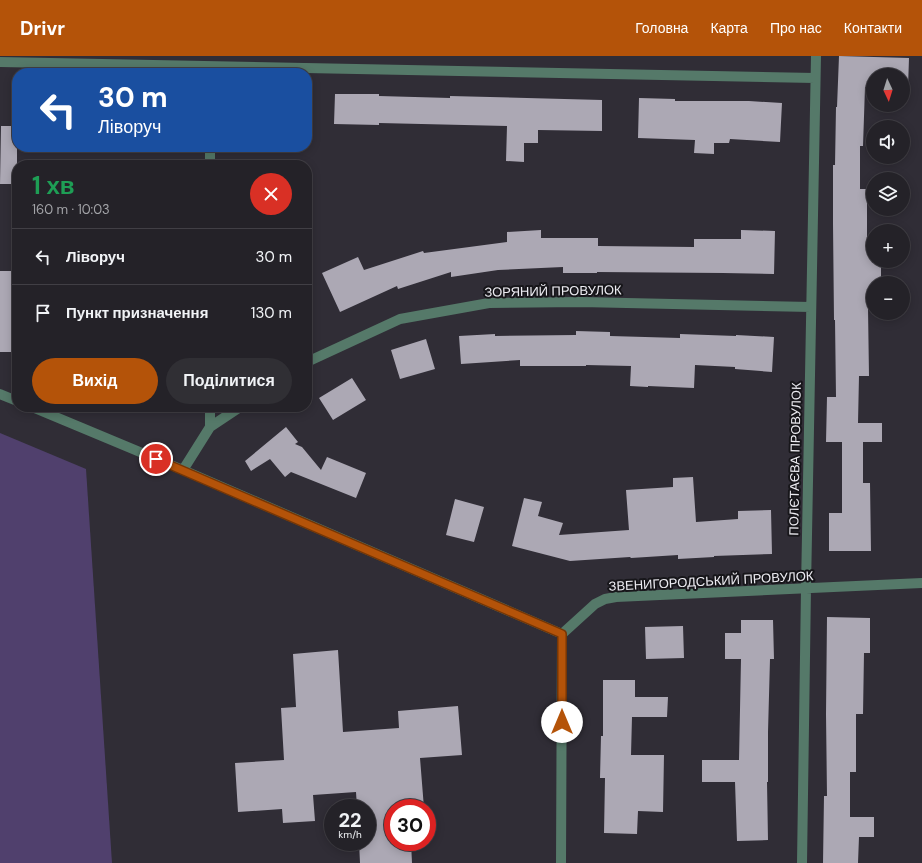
<!DOCTYPE html>
<html lang="uk">
<meta charset="utf-8">
<style>
:root{--surface:#242228;--page:#302f34;--text:#f1f3f6;--muted:#a3a4a8;--line:#413f45;--accent:#b45309}
body{margin:0;font-family:"DM Sans",sans-serif;background:var(--page);color:var(--text);height:100vh;display:flex;flex-direction:column;font-size:15px;white-space:nowrap}
*{box-sizing:border-box;margin:0}
p{font-size:13px;color:var(--muted)}
.icon{flex:none;width:22px;height:22px;fill:none;stroke:currentColor;stroke-width:2;stroke-linecap:round;stroke-linejoin:round}
.map{position:relative;flex:1;overflow:hidden}
.sheet{position:absolute;left:12px;top:104px;width:300px;height:252px;display:flex;flex-direction:column;background:var(--surface);border-radius:16px;box-shadow:0 2px 10px #0003,0 0 0 1px var(--line)}
.sheet>*{flex:none}
.top-card{position:absolute;left:12px;top:12px;width:300px;height:84px;border-radius:16px;box-shadow:0 2px 10px #0003,0 0 0 1px var(--line);background:#1a4fa0;color:#fff;overflow:hidden}
.needle{width:26px;rotate:176deg}
.tools{position:absolute;left:866px;top:12px;display:grid;gap:8px}
.tools a{display:grid;place-items:center;width:44px;height:44px;border-radius:50%;background:var(--surface);box-shadow:0 2px 10px #0003,0 0 0 1px var(--line);font-size:20px}
.speed{position:absolute;left:324px;top:743px;display:flex;gap:8px;font-size:20px;font-weight:700;text-align:center}
.speed>*{display:grid;place-content:center;width:52px;height:52px;border-radius:50%;background:var(--surface);box-shadow:0 2px 10px #0003,0 0 0 1px var(--line);line-height:1}
.speed small{font-size:10px;font-weight:400}
.speed .limit{border:6px solid #d22;background:#fff;color:#111}
.pin{position:absolute;display:grid;place-items:center;width:34px;height:34px;color:#fff;margin:-17px;border:2px solid #fff;border-radius:50%;box-shadow:0 1px 4px #0007}
.me{position:absolute;width:44px;margin:-22px;rotate:0deg;stroke-linejoin:round;filter:drop-shadow(0 0 3px #0008)}
.turn{display:flex;align-items:center;gap:14px;height:84px;padding:0 20px;font-size:18px}
.turn .icon{width:52px;height:52px;stroke-width:2.5}
.turn b{display:block;font-size:28px;line-height:34px}
.round{display:grid;place-items:center;flex:none;width:42px;height:42px;border-radius:21px;background:var(--page)}
.overview{display:flex;align-items:center;justify-content:space-between;height:68px;padding:0 20px}
h1{font-size:24px;font-weight:700;line-height:30px;color:#1e9e55}
.action{display:flex;gap:8px;margin-top:auto;padding:8px 20px}
.action a{flex:1;height:46px;border-radius:24px;background:var(--accent);color:#fff;font-size:16px;font-weight:700;line-height:46px;text-align:center}
.action a+a{background:var(--page);color:var(--text)}
ul{padding:0;list-style:none}
li{display:flex;align-items:center;gap:12px;height:56px;padding:0 20px;border-top:1px solid var(--line)}
li div{flex:1}
li b{display:block;font-size:15px}
li em{font-style:normal}
header{display:flex;align-items:center;gap:24px;box-sizing:border-box;height:56px;padding:0 20px;background:var(--accent);color:#fff}
header strong{font-size:19px}
nav{display:flex;gap:22px;margin-inline-start:auto;font-size:14px}
.map>svg:first-child{display:block}
</style>
<header>
<strong>Drivr</strong>
<nav><a>Головна</a><a>Карта</a><a>Про нас</a><a>Контакти</a></nav>
</header>
<div class="map">
<svg width="922" height="807" viewBox="0 0 922 807">
<rect width="100%" height="100%" fill="#302d36"/>
<path fill="#50406d" d="M 0,377 L 86,413 L 112,807 L 0,807 Z"/>
<path fill="#aca8b4" d="M 839,0 L 909,2 L 908,32 L 903,32 L 903,19 L 873,19 L 873,31 L 865,31 L 863,90 L 860,90 L 860,133 L 867,133 L 867,191 L 873,191 L 873,205 L 881,205 L 881,227 L 873,227 L 873,252 L 868,252 L 869,320 L 859,320 L 858,367 L 882,367 L 882,386 L 863,386 L 863,427 L 870,427 L 871,495 L 829,495 L 829,457 L 842,457 L 842,386 L 826,386 L 827,341 L 836,341 L 835,264 L 834,264 L 833,168 L 833,109 L 835,109 L 836,51 L 837,51 Z
M 335,38 L 379,38 L 379,40 L 450,42 L 450,40 L 602,44 L 602,75 L 538,74 L 538,87 L 524,87 L 524,106 L 506,105 L 507,70 L 379,67 L 379,69 L 334,68 Z
M 639,42 L 675,43 L 675,45 L 749,45 L 782,47 L 780,86 L 730,83 L 729,87 L 714,87 L 714,98 L 694,97 L 695,84 L 638,82 Z
M 1,70 L 17,70 L 17,128 L 0,128 Z
M 541,174 L 541,182 L 598,182 L 598,190 L 694,191 L 694,183 L 741,183 L 741,174 L 775,175 L 774,218 L 723,217 L 597,216 L 597,217 L 563,217 L 563,211 L 498,214 L 451,221 L 451,216 L 398,233 L 397,230 L 340,256 L 322,217 L 358,201 L 364,214 L 423,195 L 424,197 L 507,186 L 507,176 Z
M 0,215 L 17,215 L 17,296 L 0,296 Z
M 576,275 L 610,276 L 610,280 L 680,282 L 680,278 L 736,280 L 736,279 L 774,281 L 772,316 L 735,313 L 735,311 L 695,309 L 694,332 L 648,330 L 648,331 L 630,330 L 631,310 L 586,309 L 586,310 L 520,310 L 520,304 L 461,308 L 459,280 L 495,278 L 495,280 L 576,279 Z
M 426,283 L 435,313 L 400,323 L 391,294 Z
M 352,322 L 366,344 L 333,364 L 319,342 Z
M 286,371 L 298,386 L 295,388 L 302,391 L 321,414 L 327,401 L 366,417 L 356,442 L 291,416 L 285,421 L 270,403 L 251,415 L 245,405 Z
M 693,421 L 696,466 L 738,463 L 738,455 L 771,454 L 772,498 L 714,500 L 714,501 L 678,503 L 678,499 L 631,502 L 630,501 L 570,505 L 512,490 L 524,442 L 542,446 L 538,460 L 563,467 L 559,479 L 629,474 L 626,434 L 673,431 L 673,422 Z
M 455,443 L 484,451 L 474,486 L 446,479 Z
M 827,561 L 870,562 L 870,597 L 864,597 L 863,658 L 856,658 L 856,716 L 850,716 L 850,761 L 874,761 L 874,781 L 859,781 L 858,807 L 823,807 L 824,740 L 827,740 L 826,658 Z
M 741,564 L 773,564 L 774,603 L 770,603 L 768,676 L 768,726 L 767,726 L 768,784 L 737,785 L 735,726 L 702,726 L 702,704 L 739,704 L 741,603 L 725,603 L 725,577 L 741,577 Z
M 683,570 L 684,602 L 646,603 L 645,571 Z
M 338,594 L 343,676 L 399,672 L 398,655 L 458,650 L 462,699 L 420,702 L 424,752 L 393,752 L 393,786 L 411,786 L 412,807 L 360,807 L 359,786 L 367,786 L 367,752 L 357,752 L 356,736 L 313,739 L 315,765 L 283,767 L 282,753 L 238,756 L 235,707 L 284,704 L 281,652 L 296,651 L 293,598 Z
M 603,624 L 635,624 L 635,641 L 668,641 L 667,661 L 632,661 L 631,699 L 664,699 L 663,756 L 638,755 L 637,778 L 604,777 L 605,722 L 600,722 L 601,680 L 603,680 Z"/>
<g fill="none" stroke-linecap="round" stroke-linejoin="round">
<path stroke="#557969" stroke-width="10" d="M 0,6 L 815,22
M 210,91 L 210,109
M 307,306 L 400,263 L 489,247 L 581,246 L 811,251
M 0,338 L 17,345
M 32,351 L 183,414 L 562,578
M 210,351 L 210,371
M 183,414 L 210,371 L 240,351
M 562,578 L 595,548 L 605,543 L 616,541 L 922,527
M 561,807 L 562,578
M 802,807 L 806,532 L 816,0"/>
</g>
<g fill="none" stroke-linecap="round" stroke-linejoin="round">
<g stroke="#753606" stroke-width="10">
<path id="route" d="M 156,403 L 562,578 L 562,666"/>
</g>
<use href="#route" stroke="#b45309" stroke-width="7"/>
</g>
<g text-anchor="middle" dominant-baseline="central" stroke-width="4" stroke-linejoin="round" paint-order="stroke">
<g font-size="13" fill="#edecf2" stroke="#17161a">
<text transform="translate(553 235) rotate(-1)">ЗОРЯНИЙ ПРОВУЛОК</text>
<text transform="translate(795 403) rotate(-89)">ПОЛЄТАЄВА ПРОВУЛОК</text>
<text transform="translate(711 525) rotate(-3)">ЗВЕНИГОРОДСЬКИЙ ПРОВУЛОК</text>
</g>
</g>
</svg>
<div class="tools">
<a><svg class="needle" viewBox="-14 -14 28 28"><path d="M0-13l5 13h-10z" fill="#e53935"/><path d="M0 13l5-13h-10z" fill="#a3a4a8"/></svg></a>
<a><svg class="icon" aria-label="sound" viewBox="0 0 24 24"><path d="M4 9h4l5-4v14l-5-4H4zM17 9q2 3 0 6"/></svg></a>
<a><svg class="icon" aria-label="layers" viewBox="0 0 24 24"><path d="M12 4l9 5-9 5-9-5zM3 14l9 5 9-5"/></svg></a>
<a>+</a>
<a>−</a>
</div>
<div class="speed"><div>22<small>km/h</small></div><div class="limit">30</div></div>
<div class="pin" style="left:156px;top:403px;background:#d93025"><svg class="icon" aria-label="arrive" viewBox="0 0 24 24"><path d="M6 21V4h12l-3 4 3 4H6"/></svg></div>
<svg class="me" style="left:562px;top:666px" viewBox="-20 -20 40 40"><circle r="19" fill="#fff"/><path d="M0-13L10 11 0 6-10 11z" fill="#b45309"/></svg>
<div class="top-card">
<div class="turn"><svg class="icon" aria-label="left" viewBox="0 0 24 24"><path d="M17 20v-9H6M10 6l-5 5 5 5"/></svg><div><b>30 m</b>Ліворуч</div></div>
</div>
<section class="sheet">
<div class="overview"><div><h1>1 хв</h1><p>160 m · 10:03</p></div><a class="round" style="background:#d93025;color:#fff"><svg class="icon" aria-label="close" viewBox="0 0 24 24"><path d="M6 6l12 12M18 6L6 18"/></svg></a></div>
<ul>
<li><svg class="icon" aria-label="left" viewBox="0 0 24 24"><path d="M17 20v-9H6M10 6l-5 5 5 5"/></svg><div><b>Ліворуч</b></div><em>30 m</em></li>
<li><svg class="icon" aria-label="arrive" viewBox="0 0 24 24"><path d="M6 21V4h12l-3 4 3 4H6"/></svg><div><b>Пункт призначення</b></div><em>130 m</em></li>
</ul>
<div class="action"><a>Вихід</a><a>Поділитися</a></div>
</section>
</div>
